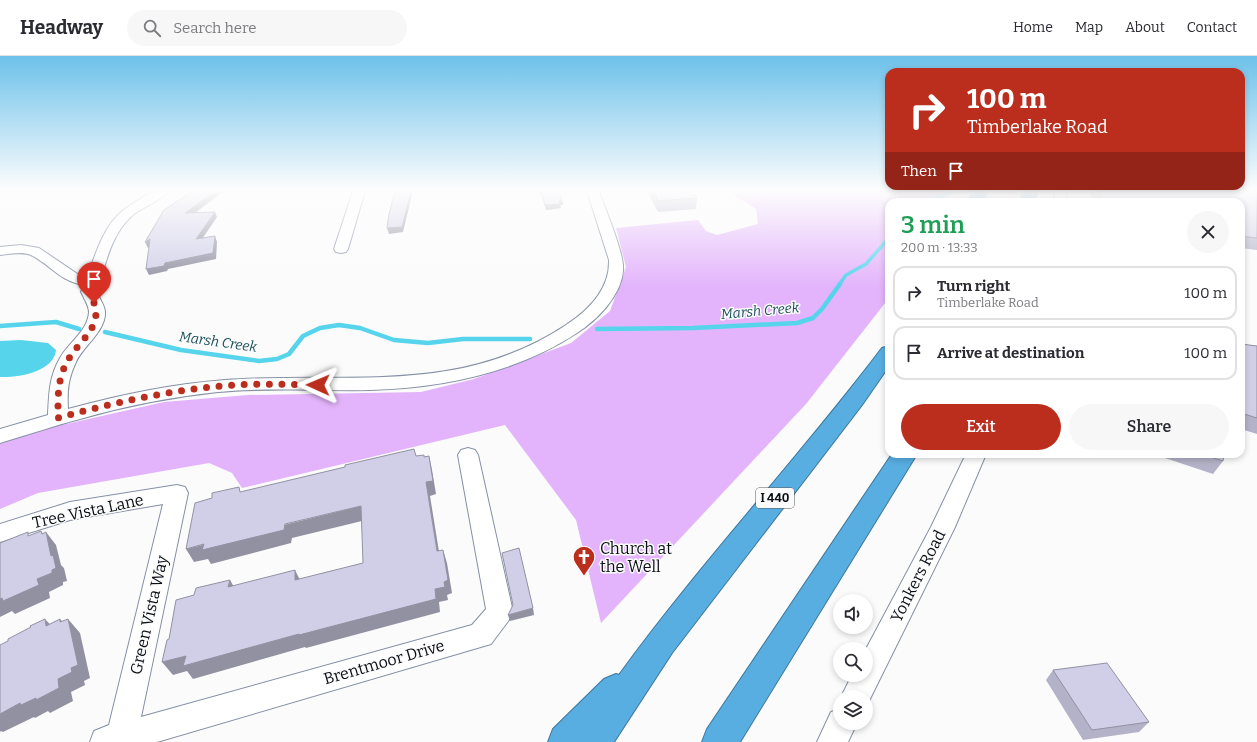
<!DOCTYPE html>
<meta charset="utf-8">
<style>
:root{--surface:#fff;--page:#f7f7f7;--text:#2b2b33;--muted:#7c7c81;--line:#e1e1e2;--accent:#bb2e1e}
body{margin:0;font-family:Bitter,serif;background:var(--page);color:var(--text);height:100vh;display:flex;flex-direction:column;font-size:15px;white-space:nowrap}
*{box-sizing:border-box;margin:0}
p{font-size:13px;color:var(--muted)}
.icon{flex:none;width:22px;height:22px;fill:none;stroke:currentColor;stroke-width:2;stroke-linecap:round;stroke-linejoin:round}
.map{position:relative;flex:1;overflow:hidden}
.details{position:absolute;left:885px;top:142px;width:360px;height:260px;display:flex;flex-direction:column;background:var(--surface);border-radius:12px;box-shadow:0 2px 6px #0003}
.details>*{flex:none}
.banner{position:absolute;left:885px;top:12px;width:360px;height:122px;border-radius:12px;box-shadow:0 2px 6px #0003;background:#bb2e1e;color:#fff;overflow:hidden}
.tools{position:absolute;left:833px;top:538px;display:grid;gap:8px}
.tools a{display:grid;place-items:center;width:40px;height:40px;border-radius:50%;background:var(--surface);box-shadow:0 2px 6px #0003;font-size:20px}
.pin{position:absolute;display:grid;place-items:center;width:34px;height:34px;color:#fff;margin:-41px -17px;border-radius:50% 50% 50% 0;rotate:-45deg;box-shadow:0 0 4px #0007}
.pin .icon{rotate:45deg}
.me{position:absolute;width:44px;margin:-22px;rotate:271deg;stroke-linejoin:round;filter:drop-shadow(0 0 3px #0008)}
.turn{display:flex;align-items:center;gap:14px;height:84px;padding:0 16px;font-size:18px}
.turn .icon{width:52px;height:52px;stroke-width:2.5}
.turn b{display:block;font-size:28px;line-height:34px}
.then{display:flex;align-items:center;height:38px;padding:0 16px;background:#0003;gap:8px;font-size:15px}
.round{display:grid;place-items:center;flex:none;width:42px;height:42px;border-radius:21px;background:var(--page)}
.summary{display:flex;align-items:center;justify-content:space-between;height:68px;padding:0 16px}
h1{font-size:24px;font-weight:600;line-height:30px;color:#1e9e55}
.primary-button{display:flex;gap:8px;margin-top:auto;padding:8px 16px}
.primary-button a{flex:1;height:46px;border-radius:24px;background:var(--accent);color:#fff;font-size:16px;font-weight:600;line-height:46px;text-align:center}
.primary-button a+a{background:var(--page);color:var(--text)}
ul{padding:0;list-style:none}
li{display:flex;align-items:center;gap:12px;height:54px;margin:0 8px 6px;padding:0 8px;border:2px solid var(--line);border-radius:12px}
li div{flex:1}
li b{display:block;font-size:15px}
li em{font-style:normal}
header{display:flex;align-items:center;gap:24px;box-sizing:border-box;height:56px;padding:0 20px;background:var(--surface);border-bottom:1px solid var(--line)}
header strong{font-size:19px}
nav{display:flex;gap:22px;margin-inline-start:auto;font-size:14px}
.search{width:280px;height:36px;background:var(--page);display:flex;align-items:center;gap:10px;box-sizing:border-box;padding:0 14px;border-radius:22px;color:var(--muted);font-size:15px}
.map>svg:first-child{display:block}
</style>
<header>
<strong>Headway</strong>
<div class="search"><svg class="icon" aria-label="search" viewBox="0 0 24 24"><circle cx="10" cy="10" r="6"/><path d="M15 15l6 6"/></svg>Search here</div>
<nav><a>Home</a><a>Map</a><a>About</a><a>Contact</a></nav>
</header>
<div class="map">
<svg width="1257" height="686" viewBox="0 0 1257 686">
<rect width="100%" height="100%" fill="#fbfbfb"/>
<path fill="#e3b4fb" d="M 731,135 L 948,135 L 942,146 L 889,146 L 889,242 L 806,348 L 601,567 L 576,464 L 505,369 L 242,432 L 232,417 L 209,407 L 38,437 L 0,453 L 0,388 L 44,373 L 164,346 L 248,339 L 421,336 L 474,323 L 571,287 L 610,255 L 626,211 L 616,172 L 698,164 L 706,175 L 717,179 L 758,168 L 756,153 L 736,140 Z"/>
<path fill="#55d4ec" d="M 21,284 L 48,287 L 56,294 C 54,316 17,322 0,321 L 0,285 Z"/>
<g fill="none" stroke-linecap="round" stroke-linejoin="round">
<path stroke="#55d4ec" stroke-width="3.5" d="M 928,146 L 934,142 L 951,137
M 839,229 L 846,219 L 866,208 L 889,182"/>
<path stroke="#55d4ec" stroke-width="4.5" d="M 0,270 L 56,266 L 79,273
M 597,273 L 693,272 L 797,267 L 813,262 L 822,253 L 840,228
M 105,276 L 181,294 L 259,305 L 277,303 L 289,298 L 303,280 L 320,272 L 339,269 L 360,272 L 394,284 L 428,287 L 463,283 L 530,283"/>
<g stroke="#8590a5" stroke-width="2">
<path id="minor" d="M 154,135 L 169,135 C 162,144 143,151 133,159 C 111,177 105,210 97,236 C 99,242 105,250 105,256 C 106,275 83,290 76,306 C 68,323 67,335 68,353 C 119,339 172,328 225,324 C 346,315 457,341 566,269 C 589,254 610,233 609,204 L 587,135 L 599,135 C 605,153 625,198 623,215 C 621,240 597,264 577,277 C 516,317 442,332 370,334 C 320,335 269,331 218,336 C 171,341 125,350 80,363 C 53,370 27,379 0,387 L 0,373 L 48,359 C 49,338 49,321 60,302 C 68,287 88,275 89,256 C 89,250 84,242 81,236 L 84,229 C 59,225 51,209 31,199 C 22,195 9,198 0,199 L 0,191 L 21,189 L 39,192 L 79,219 L 87,221 C 95,200 102,175 118,159 C 128,149 142,142 154,135 Z
M 353,135 L 365,135 L 348,193 L 346,196 L 341,197 L 336,196 L 334,193 Z
M 1055,135 L 1067,135 L 1066,146 L 1054,146 Z
M 468,392 L 475,394 L 478,399 L 513,556 L 509,564 L 491,588 L 157,686 L 90,686 L 94,675 L 109,669 L 163,448 L 70,464 L 0,486 L 0,468 L 70,446 L 177,429 L 185,431 L 188,437 L 141,661 L 472,569 L 486,553 L 458,399 L 461,394 Z
M 966,398 L 986,398 L 955,471 L 866,651 L 866,641 L 841,641 L 852,619 L 866,619 L 866,593 L 931,471 Z
M 840,653 L 840,667 L 857,667 L 848,686 L 817,686 L 831,656 Z"/>
</g>
<g stroke="#3d769a" stroke-width="2">
<path id="highway" d="M 973,135 L 987,135 L 983,146 L 969,146 Z
M 1023,135 L 1037,135 L 1034,146 L 1020,146 Z
M 889,290 L 889,310 L 862,349 L 672,597 L 614,686 L 548,686 L 553,673 L 604,623 L 616,618 L 619,619 C 701,506 798,403 882,292 Z
M 892,398 L 917,398 L 740,686 L 702,686 L 707,673 Z"/>
</g>
<use href="#minor" fill="#fff" fill-rule="evenodd"/>
<use href="#highway" fill="#58ade1" fill-rule="evenodd"/>
</g>
<path fill="#b4b2c8" d="M 538,135 L 559,135 L 562,144 L 563,149 L 560,149 L 561,152 L 546,154 L 541,139 L 540,139 Z
M 647,135 L 692,135 L 697,142 L 696,153 L 658,156 Z
M 1091,135 L 1257,135 L 1257,194 L 1241,192 L 1241,146 L 1094,146 L 1090,137 Z
M 1241,288 L 1257,290 L 1257,378 L 1241,373 Z
M 1153,398 L 1224,398 L 1223,405 L 1213,418 Z
M 1053,614 L 1149,666 L 1139,676 L 1083,684 L 1046,624 Z"/>
<path fill="#9291a2" d="M 215,135 L 224,135 L 187,163 L 185,157 Z
M 411,135 L 413,135 L 403,176 L 389,178 L 387,172 Z
M 539,135 L 541,135 L 541,139 L 540,139 Z
M 562,144 L 563,149 L 560,149 L 561,152 L 546,154 L 545,149 L 559,145 Z
M 215,156 L 217,161 L 198,189 L 196,183 Z
M 215,180 L 217,186 L 216,203 L 168,213 L 167,215 L 149,219 L 146,213 Z
M 150,183 L 153,188 L 148,192 L 145,186 Z
M 429,400 L 432,414 L 436,438 L 430,440 L 441,508 L 437,495 L 426,426 Z
M 361,450 L 366,464 L 292,482 L 291,487 L 211,508 L 208,503 L 194,506 L 186,493 Z
M 41,475 L 47,483 L 46,476 L 56,489 L 61,509 L 64,512 L 67,525 L 63,526 L 63,529 L 49,536 L 50,542 L 15,558 L 12,555 L 0,561 L 0,543 L 37,523 L 52,514 L 51,500 Z
M 443,494 L 447,507 L 452,537 L 447,539 L 448,544 L 439,546 L 440,556 L 306,592 L 305,591 L 193,623 L 187,615 L 173,619 L 162,606 L 435,533 L 444,526 Z
M 295,514 L 302,528 L 295,524 Z
M 230,524 L 238,538 L 228,531 Z
M 533,552 L 534,559 L 510,565 L 508,559 Z
M 45,563 L 57,576 L 46,570 Z
M 60,563 L 70,574 L 68,563 L 80,577 L 90,622 L 84,625 L 85,629 L 71,636 L 73,645 L 50,657 L 48,655 L 35,662 L 34,661 L 3,676 L 1,675 L 0,676 L 0,658 L 58,623 Z"/>
<path fill="#d1cfe8" stroke="#9291a2" d="M 193,135 L 215,135 L 185,157 L 215,156 L 196,183 L 215,180 L 213,197 L 165,207 L 164,210 L 146,213 L 150,183 L 145,186 L 164,154 Z
M 395,135 L 411,135 L 402,171 L 387,172 L 389,158 Z
M 541,135 L 559,135 L 562,144 L 559,145 L 560,148 L 545,149 Z
M 653,135 L 692,135 L 697,142 L 658,145 Z
M 1098,135 L 1257,135 L 1257,182 L 1241,180 L 1241,146 L 1103,146 Z
M 1241,288 L 1257,290 L 1257,362 L 1241,357 Z
M 414,393 L 416,400 L 424,399 L 424,401 L 429,400 L 433,425 L 426,426 L 437,495 L 443,494 L 448,524 L 444,526 L 445,531 L 435,533 L 436,543 L 299,579 L 299,578 L 183,610 L 186,600 L 162,606 L 167,584 L 169,583 L 176,544 L 194,539 L 196,532 L 230,524 L 228,531 L 295,514 L 295,524 L 363,507 L 361,450 L 285,468 L 284,474 L 202,494 L 204,488 L 186,493 L 195,447 L 212,442 L 212,437 L 239,431 L 240,436 L 345,411 L 345,409 Z
M 1202,398 L 1224,398 L 1223,405 Z
M 41,475 L 42,478 L 46,476 L 51,500 L 53,499 L 56,512 L 52,514 L 52,517 L 37,523 L 39,529 L 3,545 L 2,542 L 0,543 L 0,487 L 28,476 L 28,480 Z
M 519,492 L 533,552 L 508,559 L 513,549 L 502,497 Z
M 45,563 L 46,570 L 60,563 L 60,566 L 68,563 L 78,609 L 71,612 L 72,616 L 58,623 L 59,632 L 36,644 L 36,642 L 21,649 L 20,647 L 0,658 L 0,589 L 8,585 L 8,583 L 31,571 L 30,570 Z
M 1107,607 L 1149,666 L 1092,674 L 1053,614 Z"/>
<linearGradient id="sky" x2="0" y2="1"><stop stop-color="#6dc1ea"/><stop offset="0.58" stop-color="#fdfdfd"/><stop offset="1" stop-color="#fdfdfd" stop-opacity="0"/></linearGradient>
<rect width="1257" height="231" fill="url(#sky)"/>
<g fill="none" stroke-linecap="round" stroke-linejoin="round">
<path stroke="#bb2e1e" stroke-width="7" stroke-dasharray="0 12.6" d="M 94,247 C 103,271 78,286 68,304 C 57,323 58,341 58,362 C 105,349 153,338 202,332 C 240,327 279,328 318,329"/>
</g>
<defs>
<g id="church-pin" transform="scale(1.15)"><path d="M0 17L-7.5 6A9.5 9.5 0 1 1 7.5 6Z" fill="#bb2e1e" stroke="#fbfbfb"/><path d="M-1.2-6h2.4v3.5h3.3v2.4h-3.3V6h-2.4V-.1h-3.3v-2.4h3.3Z" fill="#fff"/></g>
</defs>
<g fill-rule="evenodd">
<use href="#church-pin" x="584" y="501"/>
</g>
<g text-anchor="middle" dominant-baseline="central" stroke-width="3" stroke-linejoin="round" paint-order="stroke">
<rect fill="#fbfbfb" stroke="#53565b" stroke-width="1" x="756" y="432" width="38" height="20" rx="3"/>
<g font-size="12" font-weight="bold" fill="#0b0f16">
<text x="775" y="442">I 440</text>
</g>
<g font-size="14" font-style="italic" fill="#1c525c" stroke="#fbfbfb">
<text transform="translate(760 255) rotate(-5)">Marsh Creek</text>
<text transform="translate(218 286) rotate(8)">Marsh Creek</text>
</g>
<g font-size="16" fill="#0b0f16" stroke="#fbfbfb">
<text transform="translate(88 455) rotate(-12)">Tree Vista Lane</text>
<text transform="translate(918 520) rotate(-63)">Yonkers Road</text>
<text transform="translate(149 559) rotate(-77)">Green Vista Way</text>
<text transform="translate(384 606) rotate(-16)">Brentmoor Drive</text>
</g>
<g font-size="16" fill="#0b0f16" stroke="#fbfbfb" text-anchor="start">
<text x="600" y="492">Church at<tspan x="600" dy="18">the Well</tspan></text>
</g>
</g>
</svg>
<div class="tools">
<a><svg class="icon" aria-label="sound" viewBox="0 0 24 24"><path d="M4 9h4l5-4v14l-5-4H4zM17 9q2 3 0 6"/></svg></a>
<a><svg class="icon" aria-label="search" viewBox="0 0 24 24"><circle cx="10" cy="10" r="6"/><path d="M15 15l6 6"/></svg></a>
<a><svg class="icon" aria-label="layers" viewBox="0 0 24 24"><path d="M12 4l9 5-9 5-9-5zM3 14l9 5 9-5"/></svg></a>
</div>
<div class="pin" style="left:94px;top:247px;background:#d93025"><svg class="icon" aria-label="arrive" viewBox="0 0 24 24"><path d="M6 21V4h12l-3 4 3 4H6"/></svg></div>
<svg class="me" style="left:318px;top:329px" viewBox="-20 -20 40 40"><path d="M0-17L14 15 0 8-14 15z" fill="#bb2e1e" stroke="#fff" stroke-width="4"/></svg>
<div class="banner">
<div class="turn"><svg class="icon" aria-label="right" viewBox="0 0 24 24"><path d="M7 20v-9h11M14 6l5 5-5 5"/></svg><div><b>100 m</b>Timberlake Road</div></div>
<div class="then">Then<svg class="icon" aria-label="arrive" viewBox="0 0 24 24"><path d="M6 21V4h12l-3 4 3 4H6"/></svg></div>
</div>
<section class="details">
<div class="summary"><div><h1>3 min</h1><p>200 m · 13:33</p></div><a class="round"><svg class="icon" aria-label="close" viewBox="0 0 24 24"><path d="M6 6l12 12M18 6L6 18"/></svg></a></div>
<ul>
<li><svg class="icon" aria-label="right" viewBox="0 0 24 24"><path d="M7 20v-9h11M14 6l5 5-5 5"/></svg><div><b>Turn right</b><p>Timberlake Road</p></div><em>100 m</em></li>
<li><svg class="icon" aria-label="arrive" viewBox="0 0 24 24"><path d="M6 21V4h12l-3 4 3 4H6"/></svg><div><b>Arrive at destination</b></div><em>100 m</em></li>
</ul>
<div class="primary-button"><a>Exit</a><a>Share</a></div>
</section>
</div>
